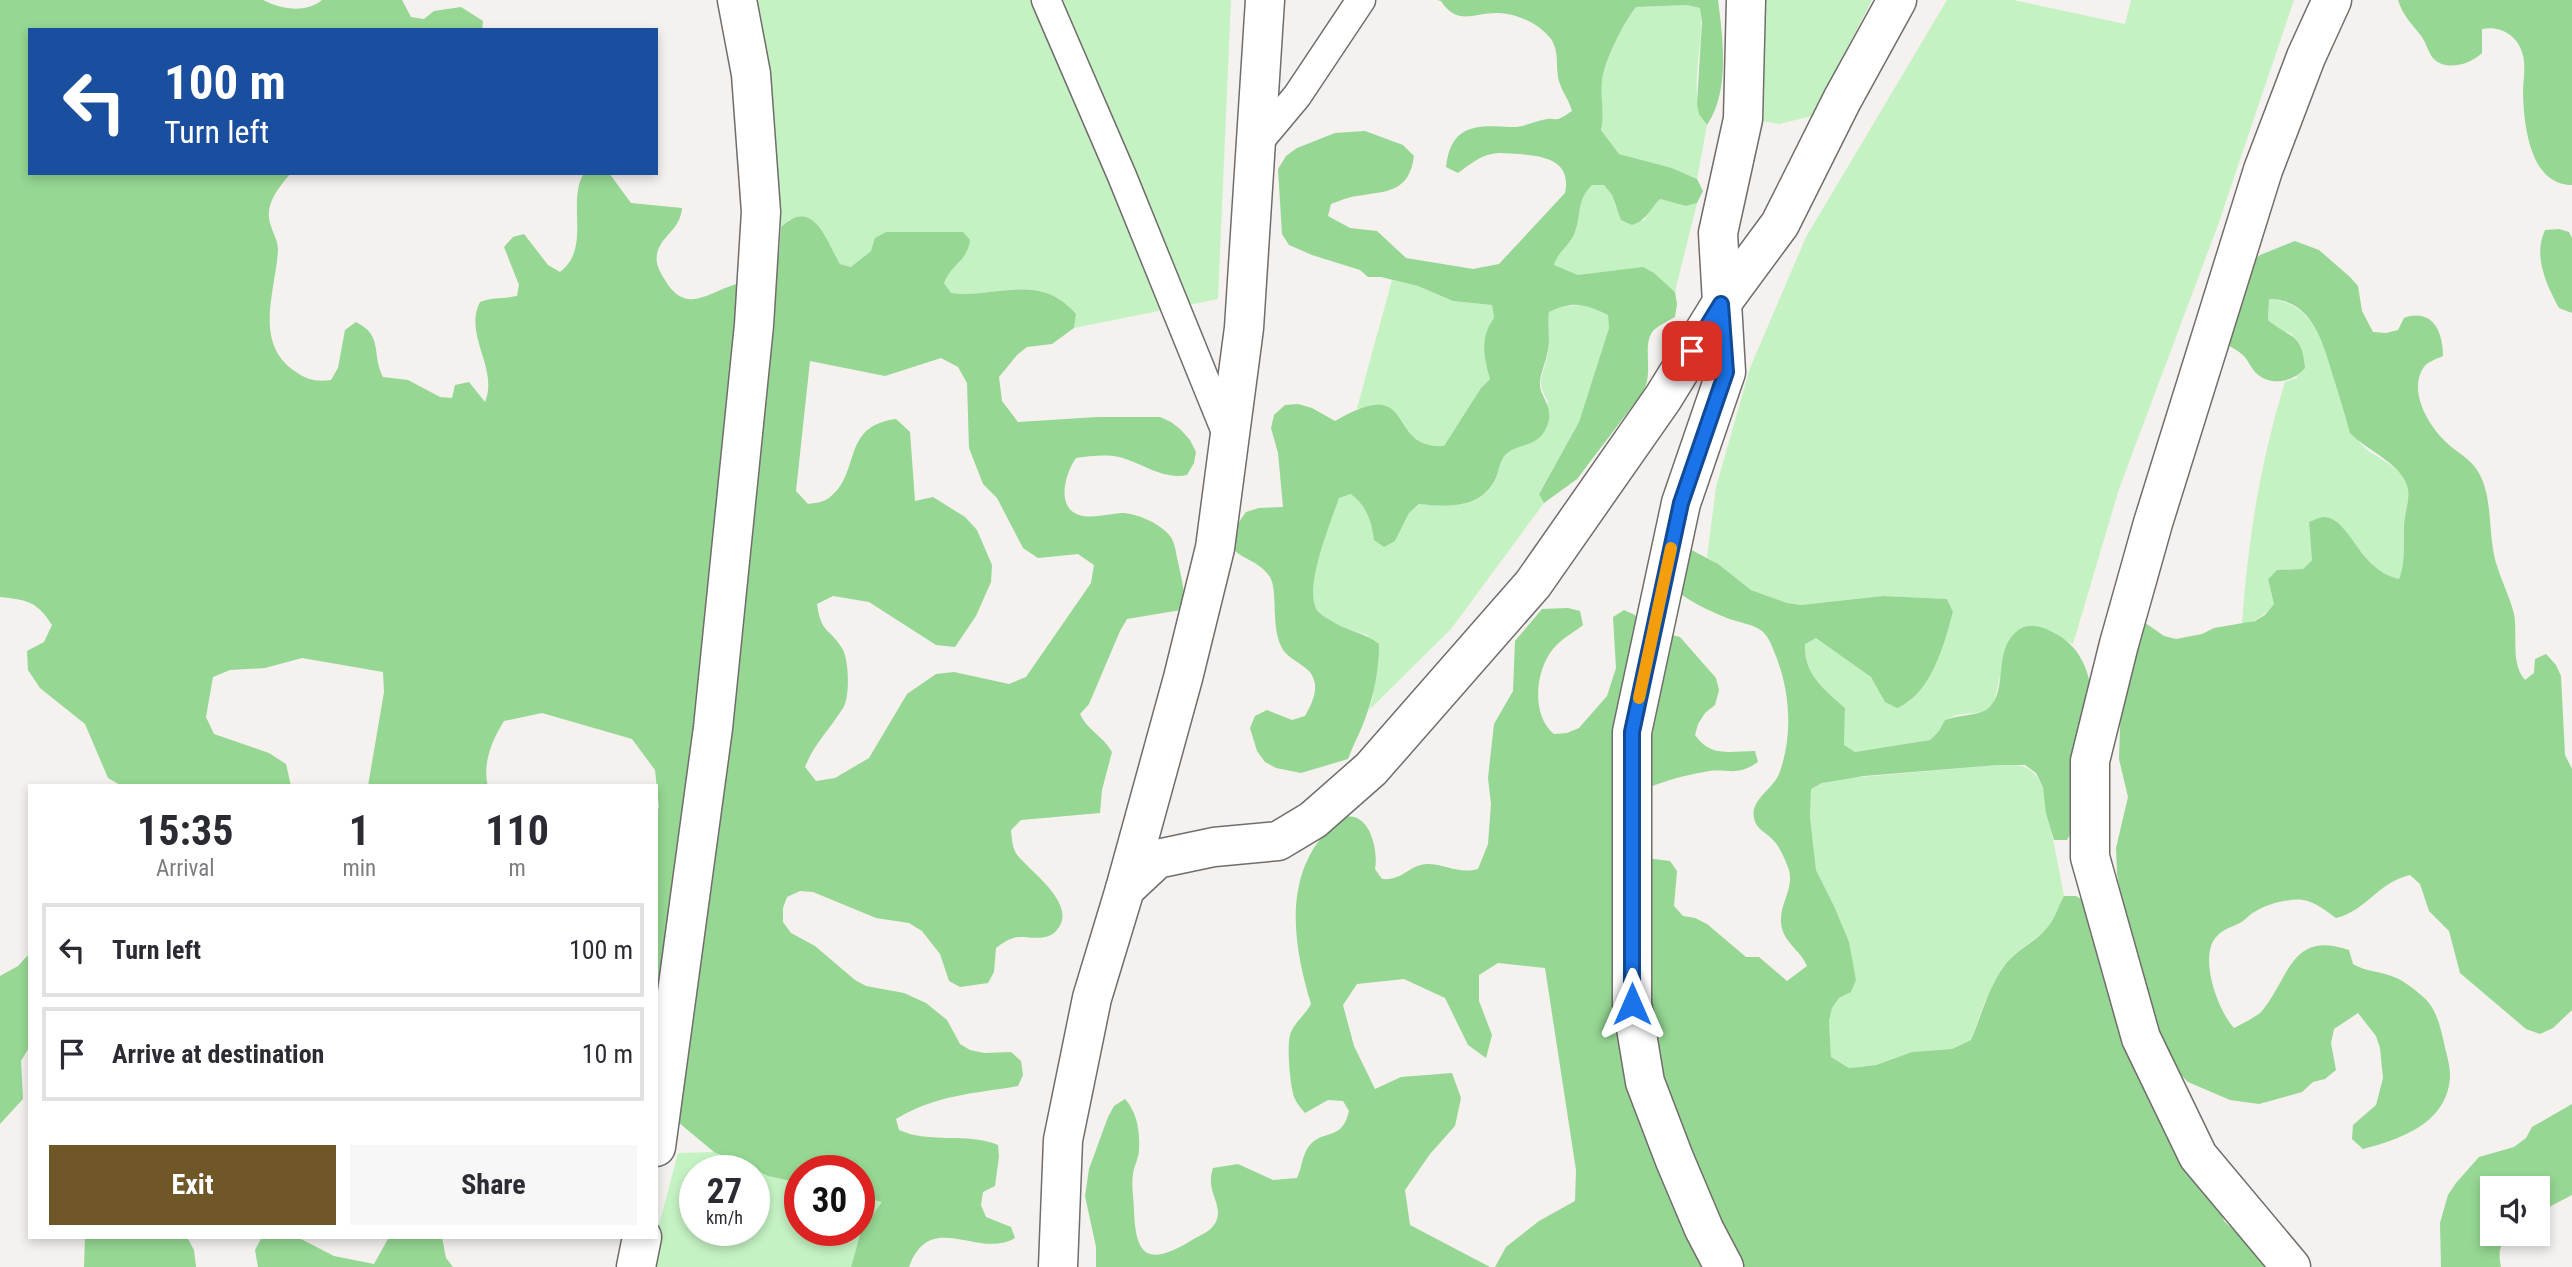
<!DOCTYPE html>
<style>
:root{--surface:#fff;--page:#f7f7f7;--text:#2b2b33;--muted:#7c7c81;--line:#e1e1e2;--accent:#705728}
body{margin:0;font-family:"Roboto Condensed",sans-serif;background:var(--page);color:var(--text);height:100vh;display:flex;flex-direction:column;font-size:26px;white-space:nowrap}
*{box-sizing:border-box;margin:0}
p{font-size:23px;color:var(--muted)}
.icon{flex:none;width:38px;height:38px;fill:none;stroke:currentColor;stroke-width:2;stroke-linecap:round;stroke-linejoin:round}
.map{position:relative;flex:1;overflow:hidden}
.side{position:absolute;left:28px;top:784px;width:630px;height:455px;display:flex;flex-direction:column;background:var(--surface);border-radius:0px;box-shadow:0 4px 10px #0003}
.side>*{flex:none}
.top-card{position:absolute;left:28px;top:28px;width:630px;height:147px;border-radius:0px;box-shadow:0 4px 10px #0003;background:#1a4fa0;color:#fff;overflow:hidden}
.controls{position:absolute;left:2480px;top:1176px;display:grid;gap:14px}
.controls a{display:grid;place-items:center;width:70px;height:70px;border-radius:0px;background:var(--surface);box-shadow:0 4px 10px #0003;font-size:35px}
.speed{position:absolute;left:679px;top:1155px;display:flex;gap:14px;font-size:35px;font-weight:700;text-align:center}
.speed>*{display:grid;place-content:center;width:91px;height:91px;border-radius:50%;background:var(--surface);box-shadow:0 4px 10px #0003;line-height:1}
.speed small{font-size:18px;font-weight:400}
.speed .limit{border:10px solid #d22;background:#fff;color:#111}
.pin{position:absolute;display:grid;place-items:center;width:60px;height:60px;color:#fff;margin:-30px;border-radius:14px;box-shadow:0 4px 10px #0006}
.me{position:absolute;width:77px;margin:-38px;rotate:0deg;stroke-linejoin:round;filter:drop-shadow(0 0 5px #0008)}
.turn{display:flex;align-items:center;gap:24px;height:147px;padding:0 21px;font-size:32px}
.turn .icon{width:91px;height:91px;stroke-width:2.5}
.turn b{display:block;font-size:49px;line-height:60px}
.eta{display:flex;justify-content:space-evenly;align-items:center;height:119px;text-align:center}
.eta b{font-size:42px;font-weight:700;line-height:49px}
.button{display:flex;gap:14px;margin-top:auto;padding:14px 21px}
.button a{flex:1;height:80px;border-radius:0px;background:var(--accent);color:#fff;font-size:28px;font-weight:700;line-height:80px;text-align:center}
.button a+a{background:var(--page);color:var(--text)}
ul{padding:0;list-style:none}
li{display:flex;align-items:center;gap:21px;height:94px;margin:0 14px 10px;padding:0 7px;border:4px solid var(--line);border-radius:0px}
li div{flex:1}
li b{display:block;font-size:26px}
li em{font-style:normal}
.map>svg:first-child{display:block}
</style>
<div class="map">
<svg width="2572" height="1267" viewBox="0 0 2572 1267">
<rect width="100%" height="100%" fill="#f4f1ef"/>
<path fill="#c5f2c3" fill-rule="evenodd" d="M 758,0 L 1231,0 L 1218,299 L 1074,328 L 1076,314 C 1040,271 997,299 951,293 L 944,283 L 949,271 L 960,262 L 871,251 L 852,267 L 840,264 L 833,252 L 801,217 L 790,219 L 781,227 Z
M 1761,0 L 1872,0 L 1812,116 L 1779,124 L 1762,121 Z
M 1947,0 L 2013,0 L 2125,24 L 2131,0 L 2294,0 L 2218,225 L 2119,489 L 2073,644 L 2035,626 L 2000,676 L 1994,703 L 1983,712 L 1956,715 L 1945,720 L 1939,731 L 1930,740 L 1855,752 L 1844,745 L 1845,708 C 1825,690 1803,674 1805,644 L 1816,637 L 1871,677 L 1878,688 L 1908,703 C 1932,676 1944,646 1953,612 L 1947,599 L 1883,596 L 1801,605 L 1787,603 L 1751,590 L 1707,557 L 1716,487 L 1750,368 L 1806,237 Z
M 1687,5 L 1700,8 C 1706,44 1685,95 1707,125 L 1697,179 L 1672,168 L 1619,154 L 1601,130 C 1605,113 1600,98 1602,81 C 1604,61 1624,22 1636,7 Z
M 1592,184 L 1604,185 L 1612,195 L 1616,208 L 1644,221 L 1650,209 L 1660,199 L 1686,206 L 1697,203 L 1675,292 L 1654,273 L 1578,275 L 1553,265 C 1558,251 1570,246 1575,232 C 1582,213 1576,201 1592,184 Z
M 1392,280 L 1418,286 L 1453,301 L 1492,305 L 1494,318 C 1480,338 1483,357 1490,379 L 1481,388 L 1444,446 L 1430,447 L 1417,442 L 1409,432 L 1357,408 Z
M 2269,299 C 2333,303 2333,397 2359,441 C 2369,458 2402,462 2408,489 C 2410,499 2405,510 2404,521 C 2403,535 2404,550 2404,564 C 2404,569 2401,574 2399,579 L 2387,576 L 2376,569 L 2351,539 L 2309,521 L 2312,560 L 2303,569 L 2277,570 L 2268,579 L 2274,604 C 2264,616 2257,621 2242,624 C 2248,539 2260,464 2285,382 L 2297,378 L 2292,334 L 2279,330 L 2268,320 Z
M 1586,305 L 1608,315 L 1609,328 L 1579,422 L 1539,493 L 1544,503 L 1451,629 L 1369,710 L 1373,696 L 1368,635 C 1351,630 1332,626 1319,612 C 1300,592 1331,522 1339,498 L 1351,494 C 1367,507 1371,520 1374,540 L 1395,541 L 1409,513 L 1420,504 C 1448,507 1482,509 1496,479 C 1499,471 1499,460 1506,454 C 1515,446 1530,445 1540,437 L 1548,401 C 1534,380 1545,373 1548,352 C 1550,339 1547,325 1549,311 L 1561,306 Z
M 1998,765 C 2023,765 2030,763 2043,787 L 2064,896 L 2054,920 L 2046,930 L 2012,956 L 2004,966 L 1985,1001 L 1971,1040 L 1952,1049 L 1912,1052 L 1876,1065 L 1860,1067 L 1849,1068 L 1831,1057 L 1829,1021 L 1832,1008 L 1839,998 L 1851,992 L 1856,980 L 1848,942 L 1834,906 L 1816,870 L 1810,817 L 1811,789 L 1822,783 L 1850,778 Z
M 714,1152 L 768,1176 L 800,1183 L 800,1230 L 859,1230 L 859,1196 L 883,1202 L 861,1231 L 851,1267 L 648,1267 L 678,1153 ZM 695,1171 L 754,1171 L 754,1230 L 695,1230 Z"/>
<path fill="#95d793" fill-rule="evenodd" d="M 0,0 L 263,0 C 281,9 305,14 322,0 L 402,0 L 411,17 L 424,19 L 434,11 L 461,7 L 483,21 L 482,30 L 30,30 L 30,173 L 291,173 C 278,188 263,206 271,226 C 274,236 278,240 278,251 C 275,293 253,344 296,372 C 308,380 316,382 331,380 L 338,368 L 345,330 L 356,322 C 384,336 371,354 383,377 L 408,380 L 440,397 L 452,398 L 455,385 L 469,382 L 485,402 C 499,368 463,335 480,302 C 492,297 504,299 517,296 L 519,285 L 504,247 L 513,237 L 524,234 L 548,265 L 560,272 C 592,248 566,202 584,173 L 609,173 L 631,203 L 682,208 C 680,231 661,235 657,254 C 655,264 660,272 665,280 C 685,315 708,293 736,284 L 739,296 L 774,267 L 779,254 L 781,227 C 814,196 826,241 840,264 L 851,267 L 871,251 L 875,238 L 886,232 L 963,232 L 970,240 C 967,262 952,263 944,283 L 951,293 C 997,299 1039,271 1076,314 L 1074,328 L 1052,344 L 1027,347 L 1017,355 L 999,377 L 1002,401 L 1018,422 L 1097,417 L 1160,417 L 1171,422 L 1180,429 L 1190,440 L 1196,452 L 1194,463 L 1187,475 C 1162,480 1143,463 1119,457 C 1105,454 1090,456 1076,458 C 1064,475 1055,511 1083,516 C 1095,518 1109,514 1121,513 C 1136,513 1160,523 1170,536 C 1175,542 1176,554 1178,562 C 1181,578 1187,593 1181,610 L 1127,619 L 1120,631 L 1089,704 L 1080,714 C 1087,730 1103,736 1112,752 L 1102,790 L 1100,813 L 1021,820 L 1011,830 C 1012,839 1012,849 1018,856 C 1031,872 1080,906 1056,931 C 1047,941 1032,937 1020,937 C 1011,937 1003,943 996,948 L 994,972 L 988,983 L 960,987 L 949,981 L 940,954 L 922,931 L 909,923 L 876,918 L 813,892 L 800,891 L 787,897 L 783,908 L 783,922 L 791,933 L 815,946 L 855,980 L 866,986 L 904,993 L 926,1003 L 947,1020 L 960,1044 L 970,1050 L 984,1053 L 1011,1052 L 1021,1061 L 1023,1075 L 1018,1086 C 973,1094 938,1094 896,1119 L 899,1130 C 930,1144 967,1132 998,1145 L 999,1157 L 995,1186 L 983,1192 L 981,1205 L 986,1217 L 1011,1227 L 1015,1238 C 979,1260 930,1208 909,1267 L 851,1267 L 861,1231 L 882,1202 L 859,1196 L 859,1171 L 800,1171 L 800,1183 L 768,1176 L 714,1152 L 660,1107 L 656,1011 L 656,810 L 659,808 L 655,770 L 632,739 L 542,713 L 504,721 C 492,740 482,764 488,786 L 368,786 L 384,692 L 383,672 L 302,658 L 265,668 L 230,670 L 213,677 L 206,717 L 214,734 L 269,753 L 286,764 L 291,786 L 122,786 L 108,778 L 85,724 L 40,688 L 28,670 L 27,651 L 44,642 L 52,625 C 37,601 27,600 0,597 ZM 941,358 L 958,367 L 967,383 L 969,448 L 983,484 L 997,498 L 1023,548 L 1038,558 L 1078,554 L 1094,565 L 1091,583 L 1026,677 L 1009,684 L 954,672 L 936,674 L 907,694 L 869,758 L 835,778 L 816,781 L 805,767 C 814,744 830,729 843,708 C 850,698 849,661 843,650 C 831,628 821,635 817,604 L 833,596 L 869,602 L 936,645 L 955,647 L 976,616 L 991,582 L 992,565 L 977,530 L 965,517 L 933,497 L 915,501 L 910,432 L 896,419 C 840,426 862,473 829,498 C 824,502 815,503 808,504 L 796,491 L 810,361 L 885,376 Z
M 1437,0 L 1718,0 C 1723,39 1730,91 1707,125 L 1699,114 L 1697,104 L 1702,22 L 1700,8 L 1687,5 L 1636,7 C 1624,22 1604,61 1602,81 C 1600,98 1605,113 1601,130 L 1619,154 L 1672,168 L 1697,179 L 1703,191 L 1697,203 L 1686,206 L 1660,199 C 1649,210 1647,220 1632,225 L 1621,220 L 1612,195 L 1604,185 L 1592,185 C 1576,201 1582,213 1575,232 C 1570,246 1558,251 1554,265 L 1578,275 L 1643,267 L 1654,273 L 1675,292 L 1677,304 L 1675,317 C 1668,321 1661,324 1655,329 C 1640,342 1655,371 1643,392 L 1577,479 L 1544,503 L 1539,494 L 1579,422 L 1609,328 L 1608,315 C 1585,304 1573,300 1549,312 C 1547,325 1551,341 1547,354 C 1545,366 1537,379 1541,391 C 1546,403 1553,412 1547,426 C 1538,449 1518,442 1505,455 C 1499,462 1499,472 1495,480 C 1480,509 1448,507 1419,504 L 1409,513 L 1395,541 L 1384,547 L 1374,540 C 1371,520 1367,507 1351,494 L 1339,498 C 1331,522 1303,588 1317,610 C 1319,613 1326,618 1330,620 C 1346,631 1364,632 1379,644 C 1379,669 1374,695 1365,719 C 1360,733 1353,745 1348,759 L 1301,773 L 1276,768 L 1265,762 L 1257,751 L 1250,728 L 1255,716 L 1267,710 L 1292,720 L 1305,716 C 1311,705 1318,692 1314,680 C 1310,664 1288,662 1281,646 C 1271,626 1278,590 1270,577 C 1253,550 1209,562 1246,512 L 1259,508 L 1283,507 L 1278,453 L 1271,428 L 1274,415 L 1285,405 L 1298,404 L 1312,408 L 1335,421 C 1419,372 1384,450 1444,446 L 1481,388 L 1490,379 C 1483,356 1480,337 1494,318 L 1492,305 L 1453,301 L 1418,286 L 1381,277 L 1368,277 L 1360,270 L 1312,255 L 1289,245 L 1282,234 L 1278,169 L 1286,156 L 1297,148 L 1335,133 L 1365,131 L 1403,145 L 1414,156 C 1409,193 1387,191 1357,196 C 1348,197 1339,201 1331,204 L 1328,216 L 1350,228 L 1377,231 L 1406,258 L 1473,269 L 1499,264 L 1565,193 C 1572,161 1545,156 1519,154 C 1511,154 1500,152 1492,154 C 1479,156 1468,166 1458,173 L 1446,167 C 1451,125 1475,125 1510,127 C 1523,128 1534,121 1547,119 C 1551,118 1555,120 1558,119 C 1563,118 1568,113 1572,111 C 1569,100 1562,92 1559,81 C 1555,66 1560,53 1551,39 C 1540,24 1518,14 1499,13 C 1474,12 1458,27 1441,1 Z
M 2398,0 L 2572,0 L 2572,185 C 2530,185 2524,126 2523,93 C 2523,81 2526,68 2523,55 C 2518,35 2500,25 2482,29 L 2482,53 C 2470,65 2444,72 2432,57 C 2428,51 2426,43 2422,37 C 2412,24 2403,16 2398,0 Z
M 2559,229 L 2569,232 L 2572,238 L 2572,313 L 2559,308 C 2546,284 2533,256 2545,230 Z
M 2295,241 L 2319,250 L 2350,277 L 2358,286 L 2362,311 L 2373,332 L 2386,333 L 2398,330 L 2404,318 C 2432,308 2443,331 2443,356 C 2436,359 2426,362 2422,370 C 2410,392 2427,422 2442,438 C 2454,452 2471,457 2480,475 C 2494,503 2487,539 2498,569 C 2503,584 2510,598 2514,614 C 2518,635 2510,663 2525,680 L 2534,673 L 2535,659 L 2546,654 L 2556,665 L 2561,676 L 2565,755 L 2572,769 L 2572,1010 L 2553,1028 L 2540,1034 L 2526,1029 L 2460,973 L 2449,931 L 2429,911 L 2420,884 L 2410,875 C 2377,883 2366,911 2336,918 C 2326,911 2316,902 2303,900 C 2290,898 2267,904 2256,911 C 2251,913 2247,918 2243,921 C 2236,926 2225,928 2219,934 C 2196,953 2218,1011 2234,1028 C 2243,1023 2255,1018 2262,1011 C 2290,977 2291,930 2349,950 L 2353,964 C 2366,972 2379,971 2394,977 C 2403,980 2414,989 2421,995 C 2436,1007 2440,1025 2444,1043 C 2446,1053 2450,1064 2450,1075 C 2449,1122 2402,1139 2363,1149 L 2352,1139 L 2353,1125 L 2376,1105 L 2383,1078 L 2380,1048 L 2376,1036 L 2358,1013 L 2334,1029 L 2331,1043 L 2336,1070 L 2325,1079 L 2313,1082 L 2302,1092 L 2259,1104 L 2230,1100 L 2188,1082 L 2177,1071 L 2224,1221 L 2273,1267 L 1495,1267 L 1506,1247 L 1539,1221 L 1575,1201 L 1576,1170 L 1545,968 L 1498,963 L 1479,975 L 1479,1001 L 1492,1035 L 1486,1058 L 1468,1045 L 1445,998 L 1404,979 L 1357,984 L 1343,1005 L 1354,1046 L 1375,1089 L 1401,1077 L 1452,1073 L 1461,1098 L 1455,1126 L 1430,1154 L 1405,1190 L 1410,1225 L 1490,1267 L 1096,1267 L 1096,1247 L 1085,1196 L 1089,1169 L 1108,1117 L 1114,1106 L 1125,1099 C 1137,1112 1140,1131 1139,1149 C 1139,1158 1134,1166 1133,1174 C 1131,1187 1134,1199 1134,1212 C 1136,1258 1149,1265 1189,1242 C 1199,1235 1213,1232 1217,1219 C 1222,1202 1205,1191 1213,1168 L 1238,1164 L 1273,1180 L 1297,1178 C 1302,1168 1302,1155 1309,1146 C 1324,1128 1342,1142 1349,1111 L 1343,1101 L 1328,1100 L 1305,1113 C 1301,1108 1297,1104 1295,1099 C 1290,1089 1286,1042 1291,1032 C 1296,1021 1305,1015 1311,1004 C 1295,951 1283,886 1321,838 C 1326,831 1331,823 1340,819 C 1368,806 1379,849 1375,869 L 1382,879 C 1404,881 1410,863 1429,864 C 1447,865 1459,874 1478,869 L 1488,844 L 1491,804 L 1488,778 L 1494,724 L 1513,691 L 1515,641 L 1542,609 L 1568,608 L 1580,611 L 1583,625 C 1573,633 1561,639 1553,649 C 1535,671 1531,715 1554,734 L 1567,733 L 1579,728 L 1607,696 L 1616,668 L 1613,617 L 1624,610 L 1635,615 L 1641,627 L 1680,637 L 1716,678 L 1719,690 L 1715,705 L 1705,713 L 1698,724 L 1695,735 C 1711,758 1730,751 1755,751 L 1758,762 C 1735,778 1727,767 1704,772 C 1686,775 1667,780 1650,787 L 1646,858 L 1670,861 L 1677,871 L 1674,906 L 1683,916 L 1695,918 L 1707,924 L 1746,957 L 1759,957 L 1787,981 L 1807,966 C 1800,949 1782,942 1781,922 C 1780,903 1794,889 1789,870 C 1785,859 1780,846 1771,838 C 1764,831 1756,829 1754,818 C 1750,800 1773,789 1779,774 C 1794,734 1790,687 1773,649 C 1771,643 1767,635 1762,631 C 1753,624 1737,622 1727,618 C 1709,611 1691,602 1675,590 L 1684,546 L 1718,564 L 1751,590 L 1787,603 L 1801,605 L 1883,596 L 1947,599 L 1953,612 C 1944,645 1931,694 1897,708 L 1885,702 L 1871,677 L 1816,638 L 1805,644 C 1803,674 1825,690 1845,708 L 1844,745 L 1855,752 L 1930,740 L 1939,731 L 1945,720 C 1957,715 1975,716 1986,710 C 2011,693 1990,649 2020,629 C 2032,622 2045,628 2056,634 C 2081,647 2091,674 2092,701 C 2092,713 2088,727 2087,738 C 2082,769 2077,799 2073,829 L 2067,840 L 2054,840 L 2046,813 L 2043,787 L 2036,773 L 2025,765 L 1998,765 L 1864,776 L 1822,783 L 1811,789 L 1810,817 L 1816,870 L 1834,906 L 1849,942 L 1856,980 L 1851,992 L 1839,998 L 1832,1008 L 1829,1021 L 1831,1057 L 1849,1068 L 1860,1067 L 1876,1065 L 1912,1052 L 1952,1049 L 1971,1040 C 1982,1014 1988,988 2005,965 C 2016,950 2034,943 2046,929 C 2055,920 2058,907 2064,896 L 2076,896 L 2088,903 L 2122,902 L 2117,874 L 2116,848 L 2128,797 L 2119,759 L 2120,728 L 2122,703 L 2141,620 L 2164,636 L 2176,639 L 2202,634 L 2214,628 L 2255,621 L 2265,615 L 2274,604 L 2268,579 L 2277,570 L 2303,569 L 2312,560 L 2309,522 C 2314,520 2320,517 2325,517 C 2351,520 2359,570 2399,579 C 2406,563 2403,544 2404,526 C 2404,514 2410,500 2408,489 C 2402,463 2367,451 2350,433 C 2345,414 2339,395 2333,376 C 2323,342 2312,299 2269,299 L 2268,320 C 2290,339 2302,332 2305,368 C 2293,382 2271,387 2256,373 C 2251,368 2248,360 2243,355 C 2235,348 2230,348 2221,338 L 2250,263 L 2260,255 Z
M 30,953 L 30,1046 L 21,1061 L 23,1099 L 0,1124 L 0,976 L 18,966 Z
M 2572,1104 L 2572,1195 L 2551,1206 L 2538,1217 L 2538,1188 L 2492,1188 L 2492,1234 L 2512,1234 C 2499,1243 2498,1252 2501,1267 L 2441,1267 L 2440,1223 L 2448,1195 L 2456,1183 L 2479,1157 L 2514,1147 L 2526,1138 L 2532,1127 Z
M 85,1237 L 187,1237 L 194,1250 L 196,1267 L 84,1267 Z
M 262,1237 L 297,1237 L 334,1256 L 374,1264 L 389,1237 L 442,1237 L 446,1258 L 453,1267 L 258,1267 L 255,1250 Z"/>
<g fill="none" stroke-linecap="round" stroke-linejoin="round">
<g stroke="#706d6b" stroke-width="31">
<path id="lane" d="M 1046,0 L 1122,176 L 1228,437
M 1256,145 L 1297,96 L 1361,0"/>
</g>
<g stroke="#706d6b" stroke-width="41">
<path id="street" d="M 1125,889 L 1183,678 L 1215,548 L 1244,328 L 1265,0
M 656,1147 L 713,728 L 754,325 L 761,212 L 751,74 L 737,0
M 636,1267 L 642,1237
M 1724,1267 L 1704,1229 L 1674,1158 L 1645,1082 L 1632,1004 L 1632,732 L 1681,503 L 1726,372 L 1718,233 L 1743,119 L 1746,0
M 2291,1267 L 2198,1156 L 2141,1038 L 2090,857 L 2090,761 L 2119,644 L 2153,523 L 2263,170 L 2306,57 L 2332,0"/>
</g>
<g stroke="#706d6b" stroke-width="41">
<path id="secondary" d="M 1058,1267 L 1063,1140 L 1092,998 L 1125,889 L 1157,859 L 1214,847 L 1278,841 L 1313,820 L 1371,769 L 1533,584 L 1663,398 L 1721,304 L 1780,224 L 1842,100 L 1897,0"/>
</g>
<use href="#lane" stroke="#fff" stroke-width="28"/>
<use href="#street" stroke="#fff" stroke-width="38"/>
<use href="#secondary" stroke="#fff" stroke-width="38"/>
</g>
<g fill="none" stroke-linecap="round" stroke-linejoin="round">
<g stroke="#114b97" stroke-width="18">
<path id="route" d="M 1632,1004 L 1632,732 L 1681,503 L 1726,372 L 1721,304 L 1692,351"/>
</g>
<use href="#route" stroke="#1a73e8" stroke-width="12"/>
<path stroke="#f59e0b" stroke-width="12" d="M 1639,698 L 1671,548"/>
</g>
</svg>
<div class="controls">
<a><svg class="icon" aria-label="sound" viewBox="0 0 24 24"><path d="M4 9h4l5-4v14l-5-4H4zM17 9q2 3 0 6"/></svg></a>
</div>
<div class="speed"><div>27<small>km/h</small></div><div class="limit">30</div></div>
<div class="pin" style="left:1692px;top:351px;background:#d93025"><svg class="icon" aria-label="arrive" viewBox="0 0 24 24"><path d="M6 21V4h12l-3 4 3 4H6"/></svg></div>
<svg class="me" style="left:1632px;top:1004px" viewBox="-20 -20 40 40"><path d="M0-17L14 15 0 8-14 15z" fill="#1a73e8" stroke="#fff" stroke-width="4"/></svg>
<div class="top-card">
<div class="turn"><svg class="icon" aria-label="left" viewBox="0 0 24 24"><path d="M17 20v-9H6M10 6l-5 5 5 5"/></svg><div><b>100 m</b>Turn left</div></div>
</div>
<section class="side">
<div class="eta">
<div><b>15:35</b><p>Arrival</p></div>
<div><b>1</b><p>min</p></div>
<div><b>110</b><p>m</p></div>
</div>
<ul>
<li><svg class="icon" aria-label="left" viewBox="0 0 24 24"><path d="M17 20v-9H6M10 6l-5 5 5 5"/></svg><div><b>Turn left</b></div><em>100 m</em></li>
<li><svg class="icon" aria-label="arrive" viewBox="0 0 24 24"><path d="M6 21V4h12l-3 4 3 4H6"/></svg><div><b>Arrive at destination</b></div><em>10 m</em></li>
</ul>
<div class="button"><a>Exit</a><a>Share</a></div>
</section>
</div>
